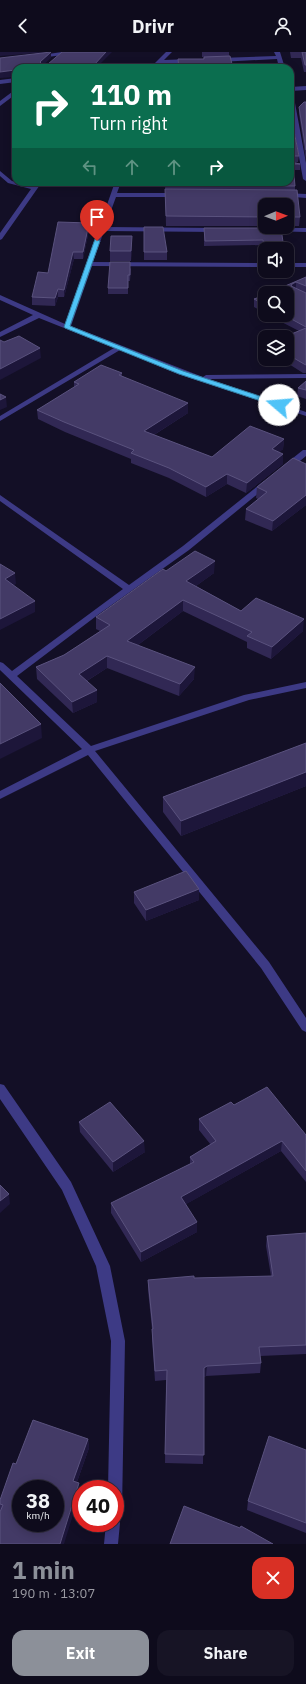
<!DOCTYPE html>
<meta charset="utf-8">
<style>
:root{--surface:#0e0b1c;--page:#171425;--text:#f1f3f6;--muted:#9b9ba3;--line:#2e2b3b;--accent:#8c9099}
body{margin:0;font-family:"IBM Plex Sans",sans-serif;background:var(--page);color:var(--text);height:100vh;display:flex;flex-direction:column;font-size:15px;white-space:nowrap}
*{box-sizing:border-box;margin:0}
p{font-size:13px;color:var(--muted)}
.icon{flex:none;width:22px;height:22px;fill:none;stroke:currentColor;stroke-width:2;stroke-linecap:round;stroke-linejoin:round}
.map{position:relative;height:1492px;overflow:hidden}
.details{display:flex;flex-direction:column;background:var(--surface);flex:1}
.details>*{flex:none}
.banner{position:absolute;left:12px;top:12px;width:282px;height:122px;border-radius:12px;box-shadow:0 2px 10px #0003,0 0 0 1px var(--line);background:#0b6e4f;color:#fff;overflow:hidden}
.needle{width:26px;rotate:89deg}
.tools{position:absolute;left:258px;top:146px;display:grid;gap:8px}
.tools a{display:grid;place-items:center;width:36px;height:36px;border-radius:8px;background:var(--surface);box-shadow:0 2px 10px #0003,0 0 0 1px var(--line);font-size:20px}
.speed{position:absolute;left:12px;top:1428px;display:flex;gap:8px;font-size:20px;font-weight:700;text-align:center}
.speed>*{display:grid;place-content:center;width:52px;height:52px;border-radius:50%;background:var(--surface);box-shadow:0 2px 10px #0003,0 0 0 1px var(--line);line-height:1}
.speed small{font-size:10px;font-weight:400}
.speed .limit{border:6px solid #d22;background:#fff;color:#111}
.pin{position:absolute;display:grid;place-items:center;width:34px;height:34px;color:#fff;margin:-41px -17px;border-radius:50% 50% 50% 0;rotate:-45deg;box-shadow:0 0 4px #0007}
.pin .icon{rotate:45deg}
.me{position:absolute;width:44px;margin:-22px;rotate:288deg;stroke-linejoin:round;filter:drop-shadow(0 0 3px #0008)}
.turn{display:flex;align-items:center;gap:14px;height:84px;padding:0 12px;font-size:18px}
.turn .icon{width:52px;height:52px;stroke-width:2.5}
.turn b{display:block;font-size:28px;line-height:34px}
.lanes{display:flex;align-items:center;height:38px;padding:0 12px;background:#0003;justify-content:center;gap:20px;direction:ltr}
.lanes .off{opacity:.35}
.round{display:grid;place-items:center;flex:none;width:42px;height:42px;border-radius:12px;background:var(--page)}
.headline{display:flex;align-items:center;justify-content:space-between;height:68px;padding:0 12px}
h1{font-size:24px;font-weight:700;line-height:30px;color:var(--accent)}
.button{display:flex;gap:8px;margin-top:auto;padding:8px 12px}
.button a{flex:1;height:46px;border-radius:12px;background:var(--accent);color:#fff;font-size:16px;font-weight:700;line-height:46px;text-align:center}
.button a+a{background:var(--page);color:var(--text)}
header{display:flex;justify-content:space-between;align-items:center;height:52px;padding:0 12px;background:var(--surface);font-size:18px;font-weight:700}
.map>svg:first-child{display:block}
</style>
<header><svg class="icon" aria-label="back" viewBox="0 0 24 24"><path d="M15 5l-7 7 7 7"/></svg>Drivr<svg class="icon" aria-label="person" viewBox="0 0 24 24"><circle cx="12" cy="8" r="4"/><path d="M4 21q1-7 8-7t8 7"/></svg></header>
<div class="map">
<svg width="306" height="1492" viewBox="0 0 306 1492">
<rect width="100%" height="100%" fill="#130f26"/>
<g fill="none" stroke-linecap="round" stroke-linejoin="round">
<path fill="#3d3a85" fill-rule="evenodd" d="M 62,0 L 65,2 L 64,3 L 38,6 L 35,4 Z
M 166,0 L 172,0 L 164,8 L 191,7 L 194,9 L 191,11 L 160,11 L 156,16 L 150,16 Z
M 274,0 L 280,0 L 285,16 L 279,16 L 277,7 L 219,10 L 216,8 L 219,6 L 276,4 Z
M 16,26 L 16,30 L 0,32 L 0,28 Z
M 306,34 L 306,38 L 291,39 L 293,40 L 306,111 L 306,129 L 303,127 L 290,55 L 290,35 Z
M 16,37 L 16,42 L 0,54 L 0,49 Z
M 0,119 L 12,129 L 33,134 L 36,130 L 42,130 L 2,187 L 0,188 L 0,181 L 31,137 L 8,131 L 0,124 Z
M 115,130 L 121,130 L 117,141 L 178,141 L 181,143 L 178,145 L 116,145 L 105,175 L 218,176 L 221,178 L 218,180 L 104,179 L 93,210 L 265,211 L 265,215 L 92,214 L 71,274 L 203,325 L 206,323 L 306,322 L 306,326 L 209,327 L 306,360 L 306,364 L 178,322 L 120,298 L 0,369 L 0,364 L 114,296 L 39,266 L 0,285 L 0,280 L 33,263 L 0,248 L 0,243 L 65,272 Z
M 284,141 L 306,142 L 306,146 L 282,144 L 282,142 Z
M 268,176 L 306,176 L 306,180 L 266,179 L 266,177 Z
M 287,211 L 306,211 L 306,215 L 287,215 Z
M 303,398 L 306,398 L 306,404 L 289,418 L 283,418 L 283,414 Z
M 264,429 L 267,429 L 271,431 L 189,498 L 99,562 L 17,624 L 91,694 L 244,643 L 306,630 L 306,636 L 249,648 L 95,699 L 269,910 L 306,966 L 306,980 L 302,978 L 261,916 L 88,703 L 0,747 L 0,739 L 82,697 L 0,618 L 0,610 L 3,611 L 12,619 L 123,537 L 0,449 L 0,443 L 129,533 L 183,494 Z
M 0,1032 L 4,1033 L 71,1130 L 110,1214 L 125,1289 L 122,1457 L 120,1462 L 115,1464 L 115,1437 L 108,1437 L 111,1289 L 96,1214 L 62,1138 L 0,1047 Z
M 115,1464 L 118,1466 L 120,1471 L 118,1492 L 104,1492 L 106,1471 L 115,1471 Z"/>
</g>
<path fill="#312854" d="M 202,0 L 229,0 L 229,4 L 233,16 L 178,16 L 178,7 L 203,7 L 204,5 L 202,5 Z
M 290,0 L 306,0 L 306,20 L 304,20 L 301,6 L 291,6 Z
M 306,50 L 306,109 L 299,62 L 299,55 Z
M 290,65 L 299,104 L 298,110 L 295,111 L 300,112 L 300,118 L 293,118 L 295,134 L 295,138 L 300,165 L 299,174 L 287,174 L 287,153 L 265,153 L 265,174 L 166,174 L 165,130 L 290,130 Z
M 89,171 L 89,178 L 83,207 L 74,207 L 64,245 L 58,245 L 55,254 L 32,253 L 32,245 L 48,221 Z
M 144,175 L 167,200 L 167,208 L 144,208 Z
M 204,176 L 281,176 L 265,197 L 265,206 L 264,206 L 263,193 L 204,194 Z
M 132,193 L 131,209 L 110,209 L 110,199 Z
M 131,216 L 130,229 L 128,229 L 128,242 L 108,242 L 108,236 Z
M 306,225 L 306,321 L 303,321 L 281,307 L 287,307 L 287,285 L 299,279 L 268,263 L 287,263 L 269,241 Z
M 265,243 L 265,261 L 254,255 L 254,247 Z
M 122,321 L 122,324 L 188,361 L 154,383 L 212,405 L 284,387 L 283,397 L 279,400 L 283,412 L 246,441 L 227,432 L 206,445 L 169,426 L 131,411 L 131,407 L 65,380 L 38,367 L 37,358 L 74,336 L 74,330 Z
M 306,329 L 306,347 L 297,344 L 298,336 Z
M 306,412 L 306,453 L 272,479 L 245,468 L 246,457 L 258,447 L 256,446 L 257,435 Z
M 166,519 L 214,521 L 196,534 L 241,559 L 303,579 L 271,607 L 247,596 L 247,590 L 183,559 L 138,593 L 194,627 L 179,644 L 107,616 L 87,629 L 97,650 L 73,661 L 37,627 L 36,615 L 64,603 L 100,579 L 96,577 L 96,565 Z
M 306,691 L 306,734 L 181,784 L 163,760 L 163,745 Z
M 199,837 L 199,848 L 146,869 L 134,851 L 134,840 Z
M 234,1053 L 306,1083 L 306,1130 L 281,1099 L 186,1152 L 197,1180 L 141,1210 L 111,1161 L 111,1151 L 190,1112 L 190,1105 L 211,1093 L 199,1078 L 199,1067 Z
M 79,1070 L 145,1100 L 113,1120 L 80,1080 Z
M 306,1181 L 306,1302 L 260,1304 L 261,1311 L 260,1321 L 206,1324 L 204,1325 L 203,1412 L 165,1411 L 166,1328 L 155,1329 L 152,1287 L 152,1277 L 148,1238 L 148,1228 L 194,1226 L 271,1224 L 266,1194 L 267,1184 Z
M 88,1387 L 89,1396 L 77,1430 L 80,1440 L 0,1459 L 0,1448 L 16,1412 Z
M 306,1398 L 306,1481 L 247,1458 L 248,1449 Z"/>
<path fill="#1d163a" d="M 0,0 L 51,0 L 0,4 Z
M 51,0 L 51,6 L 40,16 L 40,10 Z
M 106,0 L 112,0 L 96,16 L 94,13 Z
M 15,18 L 16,25 L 0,26 L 0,20 Z
M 89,171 L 89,178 L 83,207 L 83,200 Z
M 132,184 L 132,193 L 131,209 L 131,199 Z
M 73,200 L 74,207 L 64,245 L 64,238 Z
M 296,230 L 296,238 L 291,240 L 292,232 Z
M 58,237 L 58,245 L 55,254 L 55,246 Z
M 40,296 L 41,306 L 0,328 L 0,317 Z
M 6,345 L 7,355 L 0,358 L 0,348 Z
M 188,351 L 188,361 L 144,389 L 144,379 Z
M 284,387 L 283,397 L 271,407 L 272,397 Z
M 283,402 L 283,412 L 246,441 L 247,431 Z
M 227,422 L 227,432 L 206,445 L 206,435 Z
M 306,443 L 306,453 L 272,479 L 273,469 Z
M 215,509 L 214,521 L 186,541 L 186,529 Z
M 15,521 L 16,532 L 6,537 L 5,527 Z
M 183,548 L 183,559 L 127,601 L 127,589 Z
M 35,549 L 35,560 L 0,578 L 0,567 Z
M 304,567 L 303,579 L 271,607 L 272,595 Z
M 107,604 L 107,616 L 80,633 L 79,622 Z
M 195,615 L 194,627 L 179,644 L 180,632 Z
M 97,638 L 97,650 L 73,661 L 72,650 Z
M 41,672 L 42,686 L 0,707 L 0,692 Z
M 306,720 L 306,734 L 181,784 L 181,769 Z
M 199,837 L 199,848 L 146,869 L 146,858 Z
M 144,1089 L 145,1100 L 113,1120 L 113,1110 Z
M 282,1089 L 281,1099 L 181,1155 L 181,1145 Z
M 9,1142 L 10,1152 L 0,1161 L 0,1149 Z
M 197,1170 L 197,1180 L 141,1210 L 141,1200 Z
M 207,1314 L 206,1324 L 204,1325 L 204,1316 Z
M 88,1387 L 89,1396 L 74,1438 L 73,1429 Z
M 79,1431 L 80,1440 L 64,1492 L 60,1492 Z"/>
<path fill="#433a66" stroke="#5a527e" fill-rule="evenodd" d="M 51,0 L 40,10 L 42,12 L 48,12 L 62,0 L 106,0 L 94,13 L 112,16 L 16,16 L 16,20 L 15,18 L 0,20 L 0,6 Z
M 302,0 L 306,0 L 306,13 L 305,13 Z
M 230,4 L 233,16 L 179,16 L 178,7 L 204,7 L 204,5 Z
M 304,50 L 306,50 L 306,98 L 299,55 Z
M 291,64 L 299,104 L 290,104 L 290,65 Z
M 290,110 L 300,112 L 293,112 L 295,134 L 165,133 L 165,130 L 290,130 Z
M 165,137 L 297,138 L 300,165 L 287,165 L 287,153 L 265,153 L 265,165 L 166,164 Z
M 58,170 L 89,171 L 83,200 L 73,200 L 64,238 L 58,237 L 55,246 L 32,245 L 38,220 L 48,221 Z
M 144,175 L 163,175 L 167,200 L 144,200 Z
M 204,176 L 281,176 L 284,197 L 265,197 L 265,201 L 263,188 L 205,189 Z
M 111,184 L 132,184 L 131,199 L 110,199 Z
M 110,210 L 130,210 L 130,223 L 128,223 L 128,236 L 108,236 Z
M 306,225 L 306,234 L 296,230 L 292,232 L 291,234 L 306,241 L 306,275 L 284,263 L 287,263 L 287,241 L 269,241 Z
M 265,243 L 265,253 L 254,247 Z
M 306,276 L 306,313 L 304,312 L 287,302 L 287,285 L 284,285 Z
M 19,284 L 40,296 L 0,317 L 0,288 L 4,290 Z
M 101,313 L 122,321 L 119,323 L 188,351 L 144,379 L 212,405 L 250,374 L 284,387 L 272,397 L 283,402 L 247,431 L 227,422 L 206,435 L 169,416 L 131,401 L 134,398 L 64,370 L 37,358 L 79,332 L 74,330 Z
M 306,329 L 306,338 L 298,336 Z
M 0,342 L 6,345 L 0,348 Z
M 293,406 L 306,412 L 306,443 L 273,469 L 246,457 L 267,440 L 257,435 Z
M 195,499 L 215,509 L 186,529 L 241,559 L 256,546 L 304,567 L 272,595 L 247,584 L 252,580 L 183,548 L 127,589 L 195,615 L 180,632 L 107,604 L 79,622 L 97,638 L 72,650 L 36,615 L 64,603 L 110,573 L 96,565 L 163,517 L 166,519 Z
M 0,512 L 15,521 L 5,527 L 35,549 L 0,567 Z
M 0,631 L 41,672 L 0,692 Z
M 306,691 L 306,720 L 181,769 L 163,745 Z
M 186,819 L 199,837 L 146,858 L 134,840 Z
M 267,1035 L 306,1083 L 306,1119 L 282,1089 L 181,1145 L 197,1170 L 141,1200 L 111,1151 L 194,1110 L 190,1105 L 216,1089 L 199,1067 L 231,1050 L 234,1053 Z
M 110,1050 L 144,1089 L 113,1110 L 79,1070 Z
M 0,1133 L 9,1142 L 0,1149 Z
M 306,1181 L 306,1293 L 259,1295 L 261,1311 L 207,1314 L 204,1316 L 204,1403 L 165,1402 L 167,1318 L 155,1319 L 152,1277 L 153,1277 L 148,1228 L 194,1224 L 194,1226 L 273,1224 L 267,1184 Z
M 33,1368 L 88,1387 L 73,1429 L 79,1431 L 60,1492 L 0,1492 L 0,1460 L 3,1453 L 0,1452 L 0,1448 L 13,1411 L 16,1412 ZM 21,1437 L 55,1437 L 55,1471 L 21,1471 Z
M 269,1384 L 306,1398 L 306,1471 L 248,1449 Z
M 184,1454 L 240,1476 L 241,1474 L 273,1492 L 170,1492 Z"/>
<path fill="#4fc3f7" stroke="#337fa1" d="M 95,187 L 100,189 L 70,274 L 183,319 L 281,351 L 281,354 L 276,354 L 179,322 L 65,276 L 64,275 Z"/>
</svg>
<div class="tools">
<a><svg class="needle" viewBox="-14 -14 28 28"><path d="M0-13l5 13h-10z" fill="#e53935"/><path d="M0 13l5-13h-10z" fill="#9b9ba3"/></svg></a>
<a><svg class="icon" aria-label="sound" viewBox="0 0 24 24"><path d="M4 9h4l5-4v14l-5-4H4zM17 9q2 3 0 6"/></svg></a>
<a><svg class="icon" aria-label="search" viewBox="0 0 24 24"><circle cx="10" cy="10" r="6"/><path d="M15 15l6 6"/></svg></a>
<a><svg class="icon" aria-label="layers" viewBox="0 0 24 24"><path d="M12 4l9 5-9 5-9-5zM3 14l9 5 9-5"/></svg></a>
</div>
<div class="speed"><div>38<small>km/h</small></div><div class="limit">40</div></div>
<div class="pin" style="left:97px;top:189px;background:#d93025"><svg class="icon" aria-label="arrive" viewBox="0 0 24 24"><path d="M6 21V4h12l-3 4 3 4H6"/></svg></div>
<svg class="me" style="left:279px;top:353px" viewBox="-20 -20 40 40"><circle r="19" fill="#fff"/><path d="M0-13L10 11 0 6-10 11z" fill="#4fc3f7"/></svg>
<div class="banner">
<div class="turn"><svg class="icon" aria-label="right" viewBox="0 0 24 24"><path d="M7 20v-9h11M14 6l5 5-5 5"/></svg><div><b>110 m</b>Turn right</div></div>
<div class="lanes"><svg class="icon off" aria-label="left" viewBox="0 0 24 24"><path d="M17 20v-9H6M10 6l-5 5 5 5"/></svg><svg class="icon off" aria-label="ahead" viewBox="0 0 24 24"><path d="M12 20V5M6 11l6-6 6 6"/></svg><svg class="icon off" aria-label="ahead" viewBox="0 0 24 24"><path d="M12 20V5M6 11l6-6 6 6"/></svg><svg class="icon" aria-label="right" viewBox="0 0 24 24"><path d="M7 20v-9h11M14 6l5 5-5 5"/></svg></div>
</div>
</div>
<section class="details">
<div class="headline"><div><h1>1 min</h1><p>190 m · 13:07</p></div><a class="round" style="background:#d93025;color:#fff"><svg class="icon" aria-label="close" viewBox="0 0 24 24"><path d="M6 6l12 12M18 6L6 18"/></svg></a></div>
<div class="button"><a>Exit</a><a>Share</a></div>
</section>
